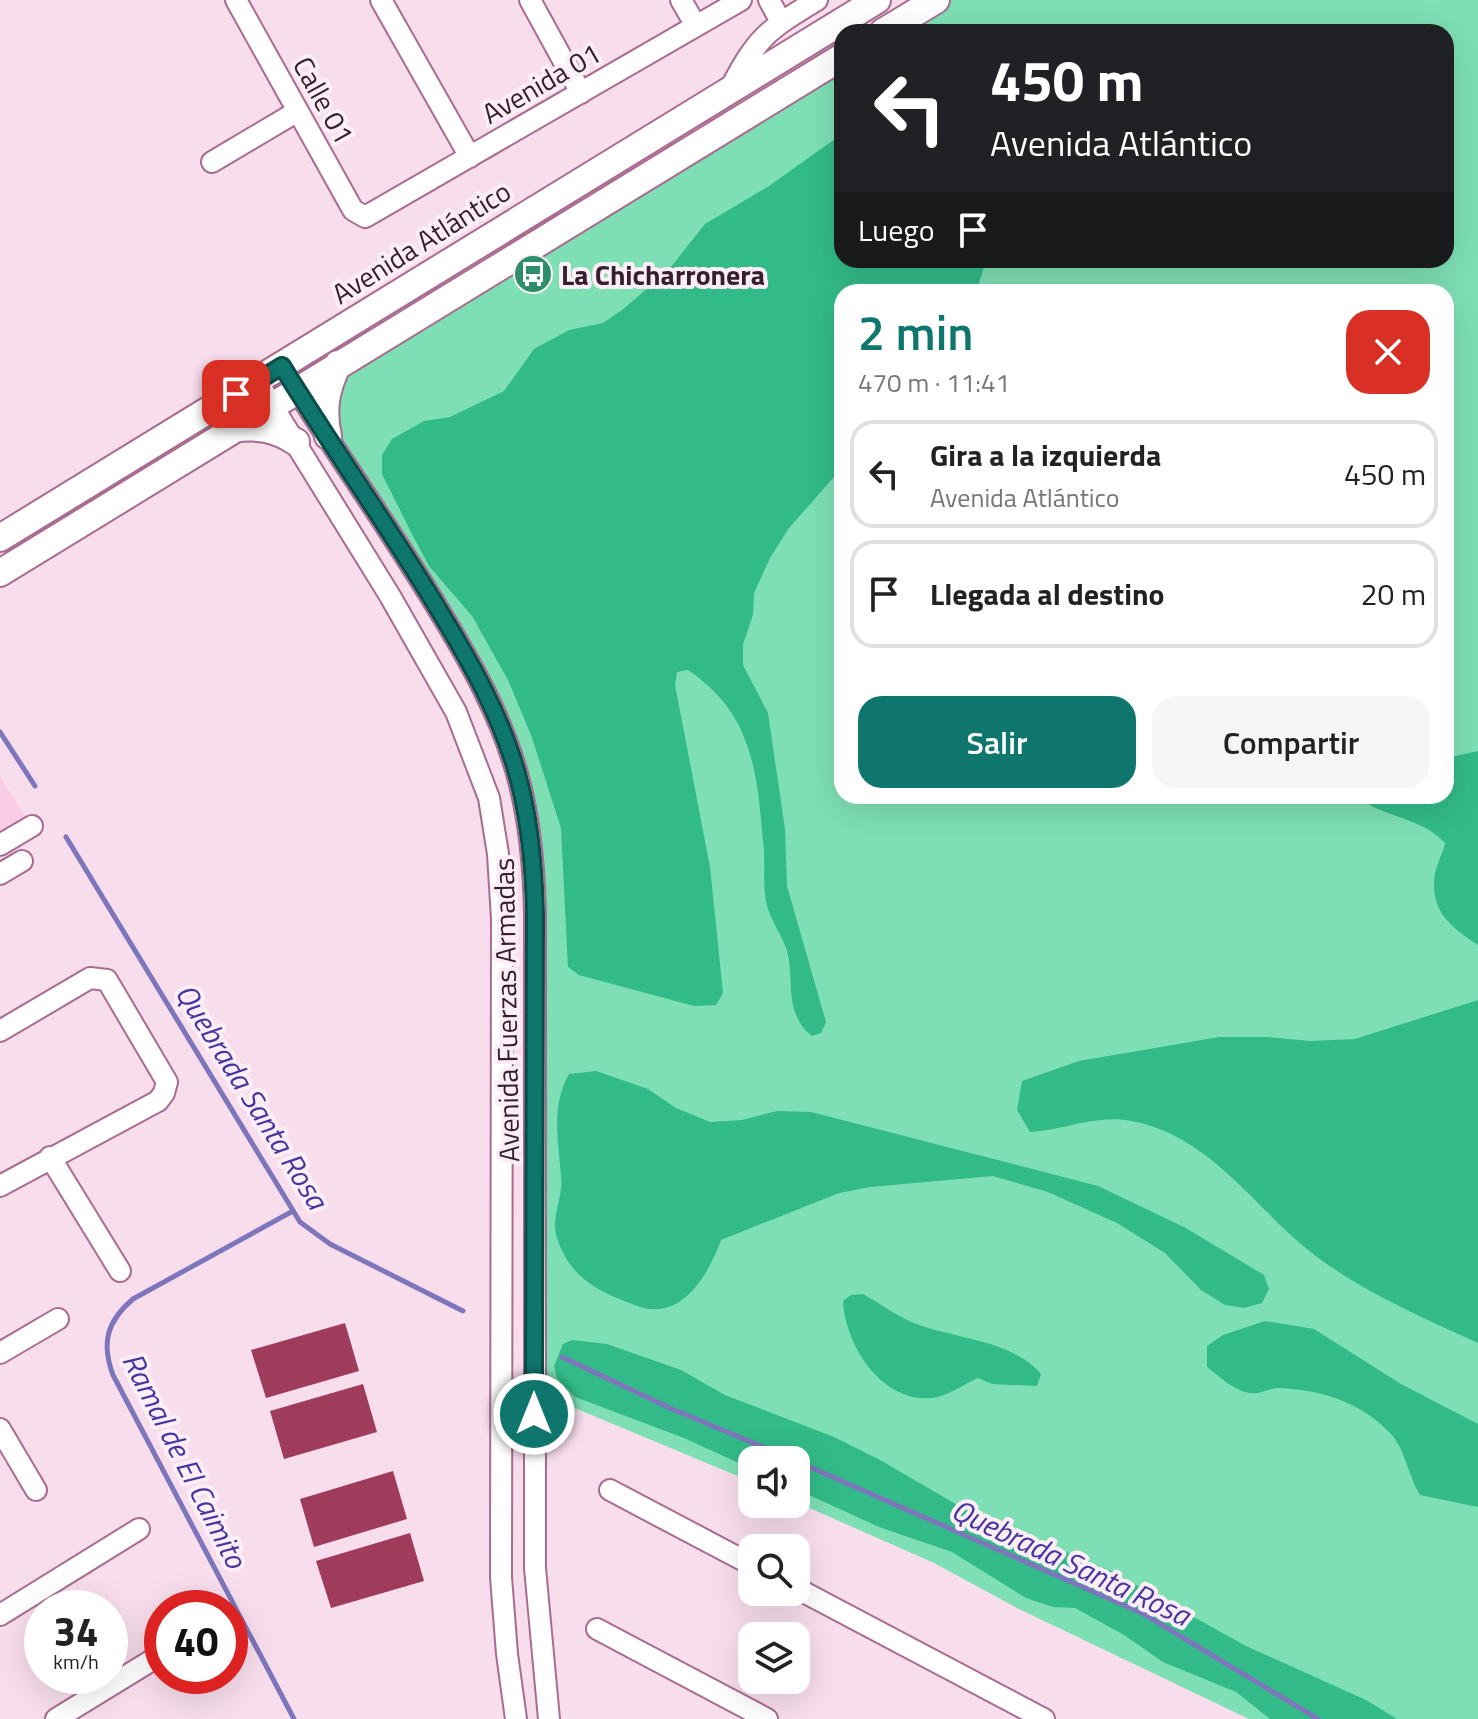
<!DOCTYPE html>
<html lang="es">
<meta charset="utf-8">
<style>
:root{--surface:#fff;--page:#f6f6f6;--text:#222;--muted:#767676;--line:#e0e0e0;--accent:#0f766e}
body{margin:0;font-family:"Titillium Web",sans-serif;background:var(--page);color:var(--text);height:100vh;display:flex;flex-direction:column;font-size:30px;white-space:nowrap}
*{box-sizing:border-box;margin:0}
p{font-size:26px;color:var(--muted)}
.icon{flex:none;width:44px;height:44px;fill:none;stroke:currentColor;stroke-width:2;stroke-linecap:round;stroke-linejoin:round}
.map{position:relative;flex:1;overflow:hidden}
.side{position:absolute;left:834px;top:284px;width:620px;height:520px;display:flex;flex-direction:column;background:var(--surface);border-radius:24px;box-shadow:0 8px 32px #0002}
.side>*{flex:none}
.hud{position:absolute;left:834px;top:24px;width:620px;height:244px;border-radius:24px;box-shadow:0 8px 32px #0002;background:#202124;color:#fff;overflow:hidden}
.controls{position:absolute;left:738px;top:1446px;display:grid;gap:16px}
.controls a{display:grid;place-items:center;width:72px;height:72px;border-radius:16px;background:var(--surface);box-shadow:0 8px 32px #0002;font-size:40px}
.speed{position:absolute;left:24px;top:1590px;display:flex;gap:16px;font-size:40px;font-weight:700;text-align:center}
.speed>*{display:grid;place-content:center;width:104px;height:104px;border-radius:50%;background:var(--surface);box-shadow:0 8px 32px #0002;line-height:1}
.speed small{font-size:20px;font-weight:400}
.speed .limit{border:12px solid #d22;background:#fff;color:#111}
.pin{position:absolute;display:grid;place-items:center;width:68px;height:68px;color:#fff;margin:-34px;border-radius:16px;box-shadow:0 4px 12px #0006}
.me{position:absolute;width:88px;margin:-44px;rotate:0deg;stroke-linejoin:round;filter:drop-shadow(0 0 6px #0008)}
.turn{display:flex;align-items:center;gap:28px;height:168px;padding:0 24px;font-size:36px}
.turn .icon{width:104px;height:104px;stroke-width:2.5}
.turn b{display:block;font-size:56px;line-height:68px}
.then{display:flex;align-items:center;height:76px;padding:0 24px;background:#0003;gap:16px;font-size:30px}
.round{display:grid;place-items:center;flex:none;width:84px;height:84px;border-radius:24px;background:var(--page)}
.summary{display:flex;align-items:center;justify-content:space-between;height:136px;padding:0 24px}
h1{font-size:48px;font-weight:600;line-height:60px;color:var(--accent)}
.button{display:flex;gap:16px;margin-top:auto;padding:16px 24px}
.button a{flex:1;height:92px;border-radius:24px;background:var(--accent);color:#fff;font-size:32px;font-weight:600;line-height:92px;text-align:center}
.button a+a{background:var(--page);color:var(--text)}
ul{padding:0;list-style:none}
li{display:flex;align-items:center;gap:24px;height:108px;margin:0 16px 12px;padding:0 8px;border:4px solid var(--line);border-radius:24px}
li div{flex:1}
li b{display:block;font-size:30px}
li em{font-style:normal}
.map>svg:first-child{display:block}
</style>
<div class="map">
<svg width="1478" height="1719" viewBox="0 0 1478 1719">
<rect width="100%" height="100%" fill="#f8ddec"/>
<path fill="#facce6" d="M 0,777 L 32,826 L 0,845 Z"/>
<path fill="#7edfb4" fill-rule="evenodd" d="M 936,0 L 1478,0 L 1478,1719 L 1249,1719 L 1019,1609 L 934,1563 L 796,1502 L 796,1460 L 752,1460 L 752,1482 L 534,1391 L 535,914 L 507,743 L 325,420 L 330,380 L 842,57 L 842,260 L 1446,260 L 1446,32 L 883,32 ZM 842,292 L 1446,292 L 1446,796 L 842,796 Z"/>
<path fill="#32ba88" d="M 842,134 L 842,260 L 985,260 L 985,264 L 976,292 L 842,292 L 842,468 L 789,528 L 770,558 L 754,593 L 753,615 L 743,644 L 743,665 L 768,713 L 785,829 L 787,886 L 826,1022 L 821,1033 L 812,1036 C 783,1013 795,980 787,951 C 782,934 769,919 766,901 C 763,885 765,868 764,852 C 757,777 756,716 688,670 L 677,672 L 675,685 L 710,867 L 723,993 L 716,1005 L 694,1006 L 579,975 L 568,967 L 561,828 L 531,735 L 508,680 L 472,616 L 429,566 L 412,534 L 382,474 L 382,455 L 392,439 L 424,421 L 450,417 L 504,391 L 534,349 L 569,330 L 603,323 L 622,310 L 666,273 L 705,224 L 769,186 Z
M 1478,751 L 1478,945 C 1450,927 1429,910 1435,873 C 1437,863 1443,853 1445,843 C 1417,814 1382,819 1358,796 L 1446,796 L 1446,758 Z
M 1478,1000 L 1478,1343 C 1423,1318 1366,1293 1317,1257 C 1256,1211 1212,1136 1132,1121 C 1097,1114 1065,1130 1030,1132 L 1017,1110 L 1022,1081 L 1079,1061 L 1219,1037 L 1267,1037 L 1310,1041 L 1355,1039 Z
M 596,1071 L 648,1089 L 676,1108 L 710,1122 L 742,1120 L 777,1111 L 811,1112 L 1098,1186 L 1184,1227 L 1264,1275 L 1269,1289 L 1262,1303 L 1244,1308 L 1225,1305 L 1201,1290 L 1165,1253 L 1117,1223 L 1048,1192 L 993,1176 L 870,1187 L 839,1193 L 721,1240 C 711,1268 688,1312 652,1309 C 641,1309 628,1302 617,1298 C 588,1286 569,1271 558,1241 C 549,1218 564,1198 561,1175 C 558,1140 551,1106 569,1074 Z
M 863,1294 C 881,1304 899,1318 919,1325 C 959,1339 1013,1341 1041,1374 L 1037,1386 L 992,1384 L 978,1378 C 964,1384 946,1397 932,1398 C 881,1403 845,1344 843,1301 L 851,1295 Z
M 1265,1321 L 1314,1329 L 1401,1384 L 1478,1424 L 1478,1507 L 1420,1495 C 1408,1476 1406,1451 1391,1434 C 1361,1402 1322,1390 1279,1388 C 1269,1388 1259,1395 1249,1393 C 1233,1390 1220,1377 1207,1367 L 1207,1346 L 1223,1335 Z
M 572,1340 L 607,1344 L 681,1370 L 725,1395 L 834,1437 L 882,1461 L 959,1506 L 1111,1571 L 1246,1646 L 1366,1700 L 1397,1719 L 1270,1719 L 1236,1692 L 1163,1662 L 1124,1635 L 1075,1608 L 1053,1607 L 1026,1598 L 952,1552 L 879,1527 L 796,1489 L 796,1460 L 752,1460 L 752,1469 L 684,1438 L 575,1397 L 557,1378 L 554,1366 L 563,1344 Z"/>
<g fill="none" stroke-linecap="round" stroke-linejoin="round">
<path stroke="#7e76bc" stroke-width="5" d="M 0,732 L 35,786
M 66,837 L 300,1222 L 330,1244 L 463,1311
M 293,1211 L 133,1299 C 107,1321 101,1343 113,1375 L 294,1719
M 562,1357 L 670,1408 L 794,1460
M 796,1461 L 1142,1613 L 1318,1719"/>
</g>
<path fill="#9f3b5b" d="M 345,1323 L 359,1371 L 266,1398 L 251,1350 Z
M 363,1384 L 377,1432 L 284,1459 L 270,1411 Z
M 393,1471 L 407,1519 L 314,1547 L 300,1499 Z
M 410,1533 L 424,1581 L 331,1608 L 316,1561 Z"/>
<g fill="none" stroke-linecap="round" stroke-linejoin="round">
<g stroke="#a96c90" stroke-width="24">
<path id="minor" d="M 236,0 L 353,210 L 365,217 L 741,0
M 381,0 L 470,157
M 530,0 L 581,93
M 681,0 L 696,26
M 769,0 L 781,22
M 729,91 C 757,37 766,31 817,0
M 212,162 L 298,111
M 282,366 C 334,451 392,531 443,617 C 472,665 500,715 516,770 C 530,817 534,865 535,914 L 535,1568 L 549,1719
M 257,381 L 390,596 L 456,712 L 489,798 L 498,854 L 502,919 L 501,1577 L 507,1654 L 516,1719
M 0,845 L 32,826
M 0,874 L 22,861
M 0,1031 L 90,978 L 107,980 L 167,1082 L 164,1093 L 158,1101 L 0,1186
M 50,1157 L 120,1271
M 0,1353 L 58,1319
M 0,1429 L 36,1490
M 610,1490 L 752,1565
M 796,1588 L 1044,1719
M 0,1615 L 139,1529
M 597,1629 L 767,1719
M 56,1719 L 162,1654"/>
</g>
<g stroke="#a96c90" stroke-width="30">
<path id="major" d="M 883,32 L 936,0
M 234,429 C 257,425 276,429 296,442
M 328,436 C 322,409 326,389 338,364
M 0,538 L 877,0
M 0,573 L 842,57"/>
</g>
<use href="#minor" stroke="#fff" stroke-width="20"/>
<use href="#major" stroke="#fff" stroke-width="26"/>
</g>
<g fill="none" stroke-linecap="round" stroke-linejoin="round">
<g stroke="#0a4d48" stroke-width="20">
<path id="route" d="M 236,394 L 282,366 C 334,451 392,531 443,617 C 472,665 500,715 516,770 C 530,817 534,865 535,914 L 534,1414"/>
</g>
<use href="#route" stroke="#0f766e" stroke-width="14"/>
</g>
<defs>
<g id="bus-disc" transform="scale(2)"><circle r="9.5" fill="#2c8f69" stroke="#fceef6"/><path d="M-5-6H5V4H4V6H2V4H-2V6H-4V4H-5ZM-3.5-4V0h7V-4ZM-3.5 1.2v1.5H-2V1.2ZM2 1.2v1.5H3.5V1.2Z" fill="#fff"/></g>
</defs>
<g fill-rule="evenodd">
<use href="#bus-disc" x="533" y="274"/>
</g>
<g text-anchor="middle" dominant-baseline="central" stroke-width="8" stroke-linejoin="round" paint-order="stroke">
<g font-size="28" fill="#361e2c" stroke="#fceef6">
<text transform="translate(541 83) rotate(-30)">Avenida 01</text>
<text transform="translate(324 100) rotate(61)">Calle 01</text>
<text transform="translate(421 242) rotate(-32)">Avenida Atlántico</text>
<text transform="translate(506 1010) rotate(-91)">Avenida Fuerzas Armadas</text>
</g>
<g font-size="28" font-weight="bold" fill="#361e2c" stroke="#fceef6" text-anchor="start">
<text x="561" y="274">La Chicharronera</text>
</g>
<g font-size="30" font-style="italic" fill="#4635a1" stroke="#fceef6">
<text transform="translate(252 1096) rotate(58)">Quebrada Santa Rosa</text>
<text transform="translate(185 1460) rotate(63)">Ramal de El Caimito</text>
<text transform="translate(1071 1562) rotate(25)">Quebrada Santa Rosa</text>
</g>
</g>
</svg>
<div class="controls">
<a><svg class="icon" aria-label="sound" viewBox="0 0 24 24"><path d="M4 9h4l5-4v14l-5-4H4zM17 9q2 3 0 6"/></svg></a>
<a><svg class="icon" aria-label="search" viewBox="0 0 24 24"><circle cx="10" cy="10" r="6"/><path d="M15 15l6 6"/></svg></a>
<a><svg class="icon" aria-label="layers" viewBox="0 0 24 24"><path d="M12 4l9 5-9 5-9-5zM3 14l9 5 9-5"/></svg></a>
</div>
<div class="speed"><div>34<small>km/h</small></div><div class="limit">40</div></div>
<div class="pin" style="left:236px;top:394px;background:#d93025"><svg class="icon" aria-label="arrive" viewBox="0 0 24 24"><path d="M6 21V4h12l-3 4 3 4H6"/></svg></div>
<svg class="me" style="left:534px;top:1414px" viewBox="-20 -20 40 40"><circle r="17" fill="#0f766e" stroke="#fff" stroke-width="3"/><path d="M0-11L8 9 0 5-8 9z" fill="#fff"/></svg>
<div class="hud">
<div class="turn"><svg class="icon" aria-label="left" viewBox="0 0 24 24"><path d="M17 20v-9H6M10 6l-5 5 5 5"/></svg><div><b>450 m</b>Avenida Atlántico</div></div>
<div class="then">Luego<svg class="icon" aria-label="arrive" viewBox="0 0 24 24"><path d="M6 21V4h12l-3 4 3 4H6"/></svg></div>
</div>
<section class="side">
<div class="summary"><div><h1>2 min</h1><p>470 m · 11:41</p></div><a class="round" style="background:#d93025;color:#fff"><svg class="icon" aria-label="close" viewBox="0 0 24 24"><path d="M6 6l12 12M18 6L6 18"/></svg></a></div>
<ul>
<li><svg class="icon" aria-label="left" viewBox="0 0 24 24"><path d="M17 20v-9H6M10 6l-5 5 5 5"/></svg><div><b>Gira a la izquierda</b><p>Avenida Atlántico</p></div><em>450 m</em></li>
<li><svg class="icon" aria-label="arrive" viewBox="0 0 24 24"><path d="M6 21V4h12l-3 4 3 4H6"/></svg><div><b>Llegada al destino</b></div><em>20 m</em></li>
</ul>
<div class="button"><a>Salir</a><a>Compartir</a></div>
</section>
</div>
